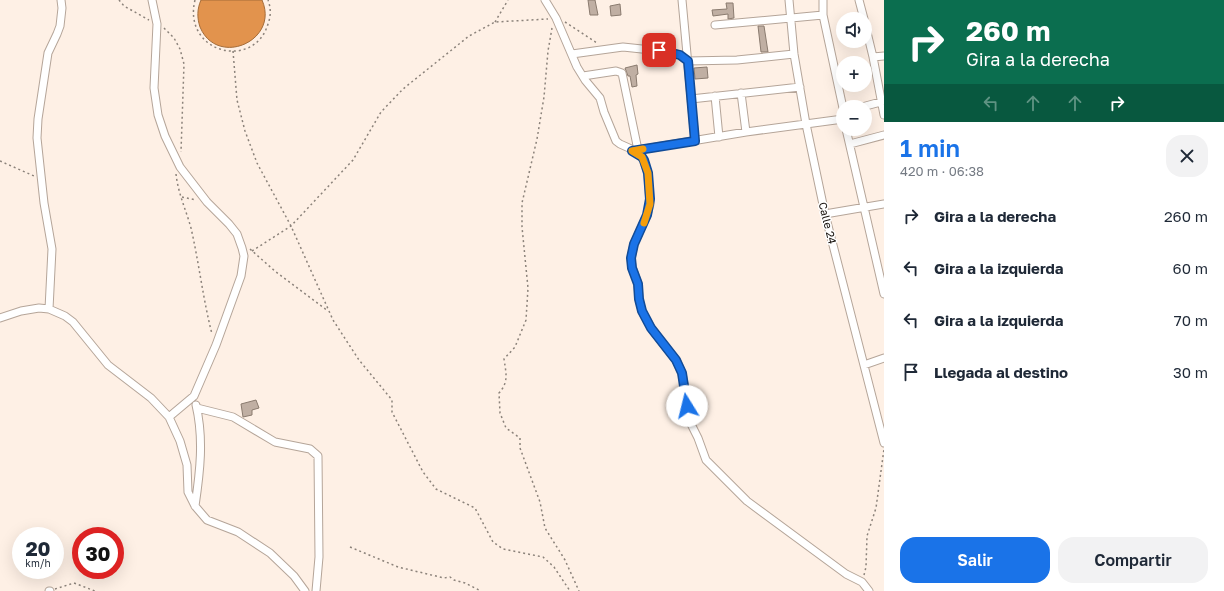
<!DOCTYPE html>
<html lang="es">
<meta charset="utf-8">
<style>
:root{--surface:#fff;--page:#f2f2f3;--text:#1f2937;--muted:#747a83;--accent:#1a73e8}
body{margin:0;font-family:"Golos Text",sans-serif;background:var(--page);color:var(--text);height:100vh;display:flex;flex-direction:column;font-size:15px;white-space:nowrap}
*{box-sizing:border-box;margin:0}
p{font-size:13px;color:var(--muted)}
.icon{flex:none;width:22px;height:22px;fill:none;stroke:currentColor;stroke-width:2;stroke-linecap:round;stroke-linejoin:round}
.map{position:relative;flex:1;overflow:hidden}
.details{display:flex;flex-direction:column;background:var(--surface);width:340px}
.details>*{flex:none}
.top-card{background:#0b6e4f;color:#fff;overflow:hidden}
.controls{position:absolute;left:836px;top:12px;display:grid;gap:8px}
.controls a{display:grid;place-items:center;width:36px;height:36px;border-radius:50%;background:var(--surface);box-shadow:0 4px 16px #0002;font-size:20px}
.speed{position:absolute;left:12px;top:527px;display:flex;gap:8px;font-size:20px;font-weight:700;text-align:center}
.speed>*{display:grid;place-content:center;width:52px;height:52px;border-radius:50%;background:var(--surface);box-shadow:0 4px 16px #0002;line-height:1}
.speed small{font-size:10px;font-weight:400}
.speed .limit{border:6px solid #d22;background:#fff;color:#111}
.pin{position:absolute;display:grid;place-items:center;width:34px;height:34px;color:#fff;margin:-17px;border-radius:8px;box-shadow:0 2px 6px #0006}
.me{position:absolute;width:44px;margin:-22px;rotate:351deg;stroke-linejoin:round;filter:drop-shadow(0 0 3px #0008)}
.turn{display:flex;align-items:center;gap:14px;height:84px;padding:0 16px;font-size:18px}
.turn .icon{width:52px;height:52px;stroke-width:2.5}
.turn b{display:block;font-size:28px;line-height:34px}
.lanes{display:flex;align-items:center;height:38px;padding:0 16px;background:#0003;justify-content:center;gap:20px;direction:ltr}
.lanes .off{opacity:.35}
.round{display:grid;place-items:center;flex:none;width:42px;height:42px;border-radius:16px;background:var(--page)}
.overview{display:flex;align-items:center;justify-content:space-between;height:68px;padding:0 16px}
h1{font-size:24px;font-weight:600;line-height:30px;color:var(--accent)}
.cta{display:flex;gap:8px;margin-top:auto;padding:8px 16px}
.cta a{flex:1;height:46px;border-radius:16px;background:var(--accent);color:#fff;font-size:16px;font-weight:600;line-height:46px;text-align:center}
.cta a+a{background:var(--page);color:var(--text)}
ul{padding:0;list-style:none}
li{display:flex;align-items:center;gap:12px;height:52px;padding:0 16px}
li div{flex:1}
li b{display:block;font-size:15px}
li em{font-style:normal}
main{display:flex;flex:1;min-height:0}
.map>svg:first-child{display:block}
</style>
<main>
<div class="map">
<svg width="884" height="591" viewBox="0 0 884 591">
<rect width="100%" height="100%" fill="#fef0e5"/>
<path fill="#e2934d" stroke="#a46c39" d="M 201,0 L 262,0 C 280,41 217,68 200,27 C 197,18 197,9 201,0 Z"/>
<path fill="#c0afa3" stroke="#8a7b6f" d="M 588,0 L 595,0 L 598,15 L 590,15 Z
M 726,3 L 733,3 L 734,18 L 728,19 L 728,14 L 713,16 L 712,10 L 727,9 Z
M 620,4 L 621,15 L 611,16 L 610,6 Z
M 758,26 L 764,26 L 768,52 L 761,52 Z
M 637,65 L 638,74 L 636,75 L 637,86 L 632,87 L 630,76 L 628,76 L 625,68 Z
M 707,67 L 708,78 L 695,79 L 694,68 Z
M 256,400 L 259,408 L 252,410 L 252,415 L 243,417 L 241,404 Z"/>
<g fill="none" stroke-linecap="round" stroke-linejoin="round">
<g stroke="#b5a599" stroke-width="9">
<path id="street" d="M 152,0 L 157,24 L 154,88 L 158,115 L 165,136 L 180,167 L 207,202 L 229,224 L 237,234 L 242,248 L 244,256 L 241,276 L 216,345 L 194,396 L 169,417
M 545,0 L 556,18 L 577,67 L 585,80 L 600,98 L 604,112 L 616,141 L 620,144 L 629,148 L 642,157 L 648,173 L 650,204 L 647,215 L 634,244 L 631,258 L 632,267 L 638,284 L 639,299 L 642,311 L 651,328 L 676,360 L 682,373 L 691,424 L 698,438 L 706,460 L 747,501 L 846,574 L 862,582 L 869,591
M 682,0 L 695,141
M 789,0 L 794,54 L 806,124 L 825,214 L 884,443
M 823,0 L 823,15 L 843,108
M 859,0 L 864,19
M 865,24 L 873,57 L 884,115
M 715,25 L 823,15
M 572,54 L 623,47 L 670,52 L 680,55 L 688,61 L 737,60 L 794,54
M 873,57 L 884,56
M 583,76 L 616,71 L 622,73 L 638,150
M 741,93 L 746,132
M 715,96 L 719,137
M 691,99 L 800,87
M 862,107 L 884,101
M 846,129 L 884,294
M 850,144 L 884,135
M 632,151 L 746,132 L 843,119
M 825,214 L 884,204
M 49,309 L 52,249 L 44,203 L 37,138 L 38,119 L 48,53 L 57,34 L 60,26 L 62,8 L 61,0
M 0,318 L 21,311 L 39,308 L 49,309 L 65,316 L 73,322 L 108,365 L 151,398 L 169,417 L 180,441 L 187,465 L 188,492 L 195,506 L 207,520 L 238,532 L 270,553 L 294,576 L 305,591
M 864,365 L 884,358
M 197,408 L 233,417 L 275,442 L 310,449 L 318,456 L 319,557 L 316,591
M 195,506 C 200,472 204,439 196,405
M 49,591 L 50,591"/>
</g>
<path stroke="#8b827a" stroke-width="1.5" stroke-dasharray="2 3" stroke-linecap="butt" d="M 119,0 L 124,6 L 149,20
M 195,0 C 182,53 254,71 268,24 C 271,16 271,8 268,0
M 495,22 L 508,0
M 565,22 L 597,43
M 164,28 L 174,38 L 180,49 L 184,64 L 181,152
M 552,28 L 548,51 L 544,97 L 537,139 L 522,203 L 522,227 L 528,288 L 526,320 L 515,347 L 504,359 C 506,373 509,382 499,393 L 500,413 L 506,428 L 520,438 L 520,448 L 540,502 L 545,528 L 565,560 L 579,591
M 233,51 L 237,100 L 245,131 L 257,163 L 291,226 L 333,320 L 359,360 L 392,400 L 392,412 L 423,472 L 436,489 L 475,508 L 493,542 L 503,549 L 543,557 L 554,567 L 570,591
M 0,161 L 34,176
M 176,174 C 178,193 186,210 191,228 C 199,263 203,299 212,334
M 182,197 L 196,200
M 250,249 L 276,272 L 328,311
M 252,251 L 291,226 L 353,160 L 381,112 L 403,89 L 469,36 L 495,22 L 548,19
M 350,547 L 398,567 L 444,578 L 450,577 L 454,580 L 465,583 L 481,591
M 864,575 L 866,567 L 867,536 L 876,508 L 884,449
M 55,589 L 74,583 L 95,591"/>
<use href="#street" stroke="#fff" stroke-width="7"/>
</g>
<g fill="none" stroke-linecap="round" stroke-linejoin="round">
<g stroke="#114b97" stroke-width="10">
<path id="route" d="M 659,50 L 680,55 L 688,61 L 695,141 L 632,151 L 642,157 L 644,160 L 648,173 L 650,199 L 647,215 L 634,244 L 631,258 L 632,268 L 638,284 L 639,299 L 642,311 L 651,328 L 676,360 L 682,373 L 687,406"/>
</g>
<use href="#route" stroke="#1a73e8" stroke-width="7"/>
<path stroke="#f59e0b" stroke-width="7" d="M 643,149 L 632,151 L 642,157 L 648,173 L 650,204 L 644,223"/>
</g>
<g text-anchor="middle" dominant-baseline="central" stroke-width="3" stroke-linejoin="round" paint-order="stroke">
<g font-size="11" fill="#15100b" stroke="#fff">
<text transform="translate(828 223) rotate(76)">Calle 24</text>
</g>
</g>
</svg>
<div class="controls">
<a><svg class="icon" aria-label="sound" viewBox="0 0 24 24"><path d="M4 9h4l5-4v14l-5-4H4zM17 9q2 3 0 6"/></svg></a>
<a>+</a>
<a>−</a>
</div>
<div class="speed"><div>20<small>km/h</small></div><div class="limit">30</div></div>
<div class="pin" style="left:659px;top:50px;background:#d93025"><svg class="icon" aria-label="arrive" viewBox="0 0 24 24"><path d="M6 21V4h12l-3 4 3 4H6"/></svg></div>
<svg class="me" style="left:687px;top:406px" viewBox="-20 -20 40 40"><circle r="19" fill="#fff"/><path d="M0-13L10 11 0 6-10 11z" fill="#1a73e8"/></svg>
</div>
<section class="details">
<div class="top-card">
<div class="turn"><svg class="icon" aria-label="right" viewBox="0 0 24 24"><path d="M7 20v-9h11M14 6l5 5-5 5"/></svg><div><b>260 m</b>Gira a la derecha</div></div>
<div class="lanes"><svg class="icon off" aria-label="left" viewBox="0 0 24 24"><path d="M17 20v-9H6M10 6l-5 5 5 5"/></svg><svg class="icon off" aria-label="ahead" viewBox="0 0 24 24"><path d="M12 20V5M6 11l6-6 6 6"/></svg><svg class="icon off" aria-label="ahead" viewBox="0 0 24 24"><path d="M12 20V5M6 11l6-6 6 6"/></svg><svg class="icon" aria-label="right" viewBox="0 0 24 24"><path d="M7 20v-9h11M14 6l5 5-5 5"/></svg></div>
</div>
<div class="overview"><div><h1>1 min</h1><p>420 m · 06:38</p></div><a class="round"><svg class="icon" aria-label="close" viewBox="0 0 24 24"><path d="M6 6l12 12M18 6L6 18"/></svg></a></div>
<ul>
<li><svg class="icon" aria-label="right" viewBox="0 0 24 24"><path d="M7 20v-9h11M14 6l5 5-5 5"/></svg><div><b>Gira a la derecha</b></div><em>260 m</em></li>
<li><svg class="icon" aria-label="left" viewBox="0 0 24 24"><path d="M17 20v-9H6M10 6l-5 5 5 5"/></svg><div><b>Gira a la izquierda</b></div><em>60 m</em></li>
<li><svg class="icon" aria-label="left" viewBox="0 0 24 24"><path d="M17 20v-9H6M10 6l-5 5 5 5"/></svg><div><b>Gira a la izquierda</b></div><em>70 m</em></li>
<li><svg class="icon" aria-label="arrive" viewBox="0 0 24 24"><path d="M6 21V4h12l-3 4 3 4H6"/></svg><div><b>Llegada al destino</b></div><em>30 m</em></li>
</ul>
<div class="cta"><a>Salir</a><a>Compartir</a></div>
</section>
</main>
